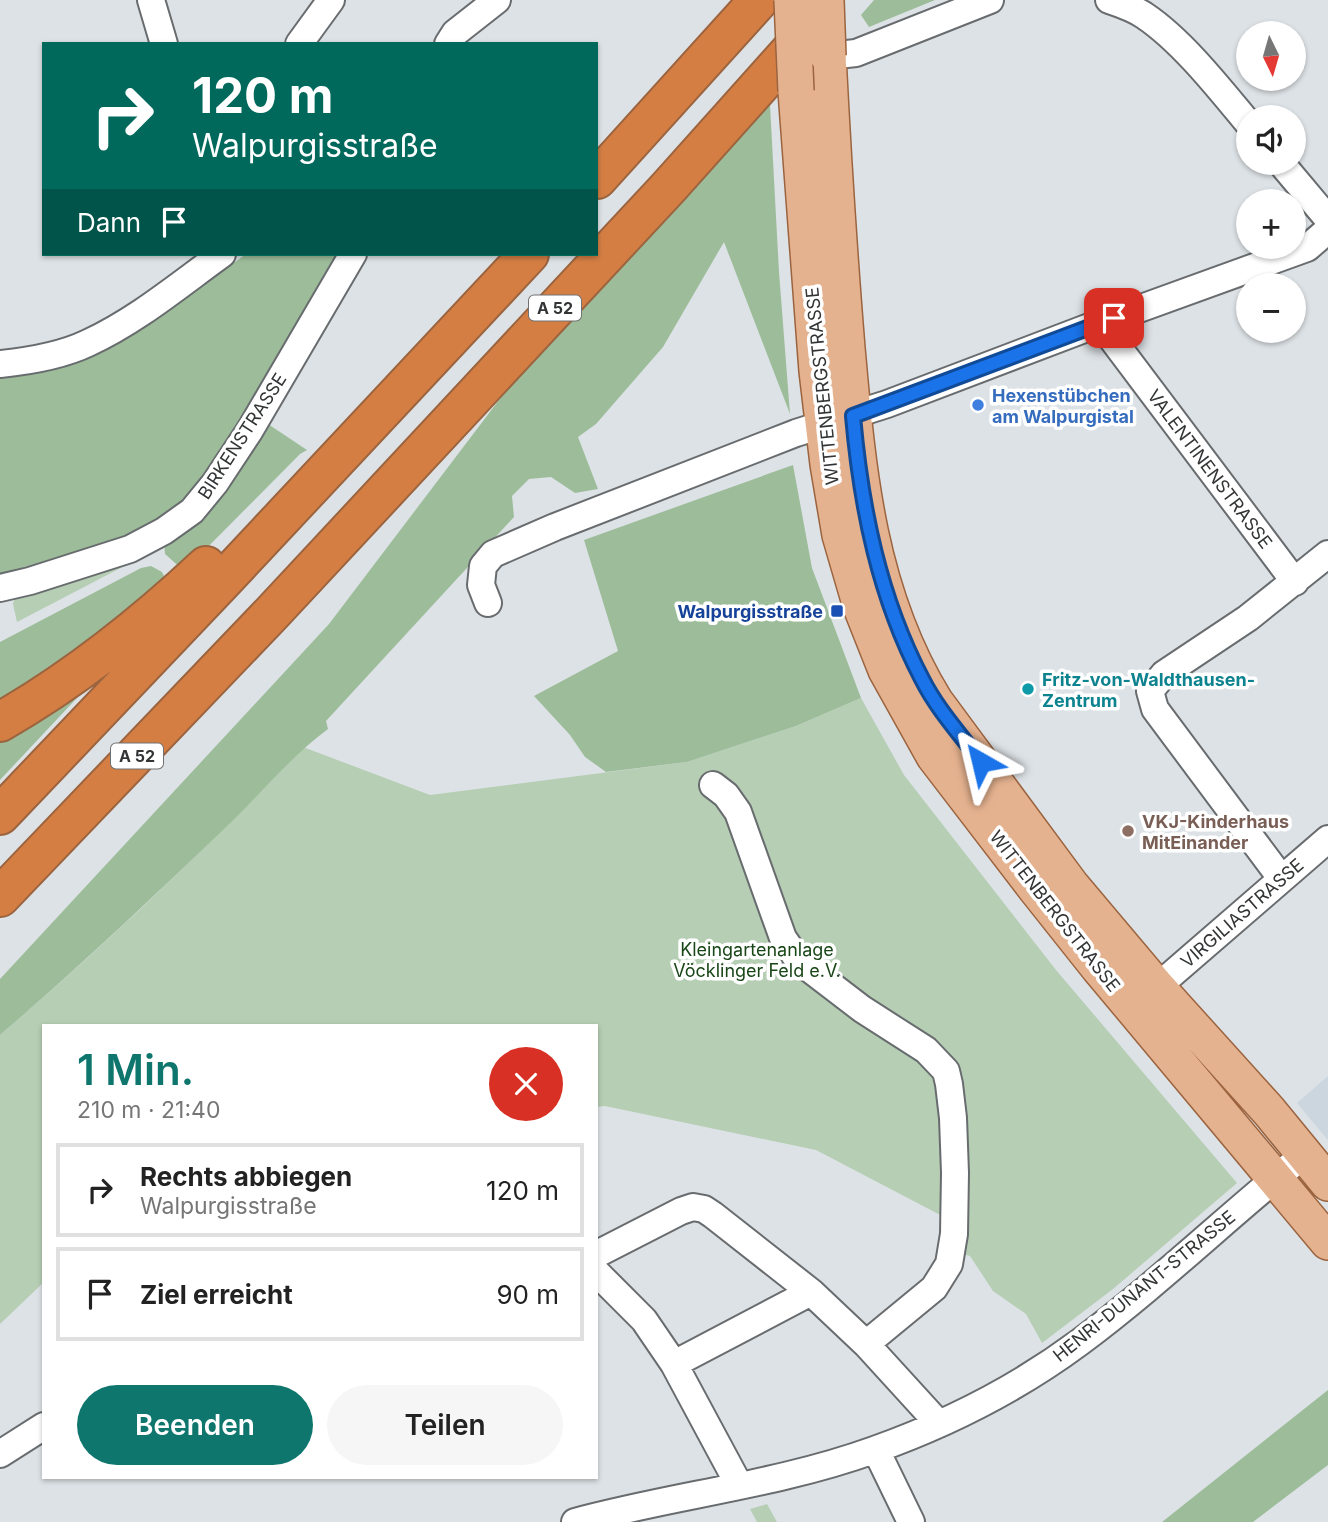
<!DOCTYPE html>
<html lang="de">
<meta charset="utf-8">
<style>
:root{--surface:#fff;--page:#f6f6f6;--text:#222;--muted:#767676;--line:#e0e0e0;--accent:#0f766e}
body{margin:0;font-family:Inter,sans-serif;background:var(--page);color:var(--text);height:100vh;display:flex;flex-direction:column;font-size:26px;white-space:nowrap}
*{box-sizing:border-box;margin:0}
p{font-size:23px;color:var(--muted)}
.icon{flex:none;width:38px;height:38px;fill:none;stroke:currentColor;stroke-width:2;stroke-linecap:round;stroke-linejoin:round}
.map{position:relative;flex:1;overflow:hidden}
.drawer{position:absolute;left:42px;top:1024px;width:556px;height:455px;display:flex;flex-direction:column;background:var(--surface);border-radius:0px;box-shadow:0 2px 5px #0004}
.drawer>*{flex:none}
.top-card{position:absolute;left:42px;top:42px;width:556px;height:214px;border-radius:0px;box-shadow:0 2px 5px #0004;background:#00695c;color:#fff;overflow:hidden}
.needle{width:46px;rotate:175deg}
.fabs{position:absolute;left:1236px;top:21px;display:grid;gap:14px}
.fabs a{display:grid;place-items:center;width:70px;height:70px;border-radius:50%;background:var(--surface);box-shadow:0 2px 5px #0004;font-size:35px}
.pin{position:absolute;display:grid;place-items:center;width:60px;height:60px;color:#fff;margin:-30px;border-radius:14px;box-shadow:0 4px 10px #0006}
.me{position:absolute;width:77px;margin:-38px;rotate:323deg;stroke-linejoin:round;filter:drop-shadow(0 0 5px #0008)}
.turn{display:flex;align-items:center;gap:24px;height:147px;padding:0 35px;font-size:32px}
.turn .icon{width:91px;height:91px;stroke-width:2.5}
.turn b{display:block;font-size:49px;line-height:60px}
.then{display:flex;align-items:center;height:66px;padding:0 35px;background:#0003;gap:14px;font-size:26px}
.round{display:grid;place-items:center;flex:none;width:74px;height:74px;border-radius:37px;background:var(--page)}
.overview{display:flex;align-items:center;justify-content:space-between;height:119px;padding:0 35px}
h1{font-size:42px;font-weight:600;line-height:52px;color:var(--accent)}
.button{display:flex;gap:14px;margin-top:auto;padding:14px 35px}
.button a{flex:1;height:80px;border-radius:42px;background:var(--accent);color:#fff;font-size:28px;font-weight:600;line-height:80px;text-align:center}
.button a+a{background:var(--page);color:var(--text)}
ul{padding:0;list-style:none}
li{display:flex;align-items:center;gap:21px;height:94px;margin:0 14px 10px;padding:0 21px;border:4px solid var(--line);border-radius:0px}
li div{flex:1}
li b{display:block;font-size:26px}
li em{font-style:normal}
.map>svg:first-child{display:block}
</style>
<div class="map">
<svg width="1328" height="1522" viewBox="0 0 1328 1522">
<rect width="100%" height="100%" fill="#dde2e6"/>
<path fill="#cbd6de" d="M 1328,1076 L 1328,1140 L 1297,1103 Z"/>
<path fill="#b6ceb4" d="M 138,558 L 132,562 L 17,622 L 13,604 L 15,597 Z
M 861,698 L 904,775 L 1056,970 L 1237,1183 L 1113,1289 L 1042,1343 L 1026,1314 L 993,1291 L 970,1256 L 948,1250 L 946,1218 L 816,1150 L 605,1106 L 597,1107 L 597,1026 L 44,1026 L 44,1282 L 0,1324 L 0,1035 C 106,944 207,848 303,747 L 430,795 L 687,762 L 796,726 Z
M 767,1504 L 777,1522 L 757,1522 L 750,1509 Z"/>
<path fill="#9dbd9a" d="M 874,0 L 935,0 L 869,27 L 861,15 Z
M 769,86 L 779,272 L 790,414 L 724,242 L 663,347 L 596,424 L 578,437 L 598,489 L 575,493 L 551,477 L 529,479 L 512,496 L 514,517 L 326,721 L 328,729 C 289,758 259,796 224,829 C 151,899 77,969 0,1035 L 0,979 L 329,624 L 546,338 Z
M 246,254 L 340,254 L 262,420 L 307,450 L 300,454 L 184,571 L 165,554 L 164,541 L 0,577 L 0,376 L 72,365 L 140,331 Z
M 793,465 L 812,568 L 861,698 L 796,726 L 687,762 L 606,772 L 585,757 L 570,735 L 534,696 L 618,651 L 584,540 Z
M 151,566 L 162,572 L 169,586 L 0,704 L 0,642 L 141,568 Z
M 91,683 L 0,780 L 0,737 Z
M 1328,1390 L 1328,1465 L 1253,1522 L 1162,1522 Z"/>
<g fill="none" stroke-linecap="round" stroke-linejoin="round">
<g stroke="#686c6f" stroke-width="30">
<path id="minor" d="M 151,0 L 164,44
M 1109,0 C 1121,4 1135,9 1145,16 C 1182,41 1219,88 1248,123
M 299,44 L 331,0
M 448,44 L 455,33 L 497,0
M 828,56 L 856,53 L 990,0
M 1281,163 L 1328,219
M 1100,323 L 1295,582
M 0,364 C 30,361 61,356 88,343 C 136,321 179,285 222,254
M 0,588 L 30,581 L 130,549 L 164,531 L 192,511 L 215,483 L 250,430 L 353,254
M 488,603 L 481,585 L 483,566 L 493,554 L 555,527 L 796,433 L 887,404 L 1100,323 L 1307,248 L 1328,230
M 713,785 L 726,795 L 738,812 L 783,938 L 798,960 L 862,1009 L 926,1050 L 946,1071 L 949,1084 L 953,1118 L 955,1173 L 954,1234 L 949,1264 L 934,1288 L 866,1344
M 1281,878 L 1155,709 L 1150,691 L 1164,674 L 1248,618 L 1328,554
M 1157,987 L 1328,839
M 597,1254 L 681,1211 L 693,1207 L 704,1209 L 713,1215 L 811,1292 L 866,1344 L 939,1424
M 597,1273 L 644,1320 L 674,1364 L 739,1485
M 674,1364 L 811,1292
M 876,1450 L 911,1522
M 0,1454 L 44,1426
M 575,1522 C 674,1495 777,1485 874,1450 C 947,1424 1018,1388 1080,1342 C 1158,1284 1229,1215 1305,1154"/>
</g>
<g stroke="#9b643f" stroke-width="38">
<path id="major" d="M 828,56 C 833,154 839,251 847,348 C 858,472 868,592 935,701 L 1071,885 L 1157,987 L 1269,1111 L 1328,1183
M 796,91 L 817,371 L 828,464 L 840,535 L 861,607 L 886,670 L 934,756 L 1036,889 L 1098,967 L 1328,1242"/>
</g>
<g stroke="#9b643f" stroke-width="42">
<path id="highway" d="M 597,179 L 759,0
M 0,722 C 75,679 143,625 206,566
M 0,815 L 218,586 L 529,254
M 0,897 L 272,613 L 668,188 L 813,26"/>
</g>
<use href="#minor" stroke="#fff" stroke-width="26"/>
<use href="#major" stroke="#e5b28f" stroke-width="35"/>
<use href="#highway" stroke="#d47e44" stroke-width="38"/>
<g stroke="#9b643f" stroke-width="38" stroke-linecap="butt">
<path id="major-bridge" d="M 792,0 L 796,91
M 826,0 L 828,56"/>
</g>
<use href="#major-bridge" stroke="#e5b28f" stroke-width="35"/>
</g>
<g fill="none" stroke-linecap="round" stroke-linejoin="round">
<g stroke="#114b97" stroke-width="18">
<path id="route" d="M 981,762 C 961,735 937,709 922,679 C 879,597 861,507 853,416 L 1114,318"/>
</g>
<use href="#route" stroke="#1a73e8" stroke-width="12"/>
</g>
<circle fill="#3f7fe0" stroke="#fff" stroke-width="2.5" cx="978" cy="405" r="7"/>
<rect fill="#1a4fb4" stroke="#fff" stroke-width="2.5" x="830" y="604" width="14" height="14" rx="3.5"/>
<circle fill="#0f9aa8" stroke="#fff" stroke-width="2.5" cx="1028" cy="689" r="7"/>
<circle fill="#8d6e63" stroke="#fff" stroke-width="2.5" cx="1128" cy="831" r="7"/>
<g text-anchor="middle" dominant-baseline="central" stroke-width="7" stroke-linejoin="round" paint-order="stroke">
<g fill="#fff" stroke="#707172" stroke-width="2">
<rect x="529" y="295.5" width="52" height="25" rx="5"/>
<rect x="111" y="743.5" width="52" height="25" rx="5"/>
</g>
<g font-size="16" font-weight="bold" fill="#323435">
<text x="555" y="308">A 52</text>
<text x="137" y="756">A 52</text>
</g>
<g font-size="18" fill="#323435" stroke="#fff">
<text transform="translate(822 386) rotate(-96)">WITTENBERGSTRASSE</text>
<text transform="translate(242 436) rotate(-57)">BIRKENSTRASSE</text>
<text transform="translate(1210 469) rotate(53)">VALENTINENSTRASSE</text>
<text transform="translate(1055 911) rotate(52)">WITTENBERGSTRASSE</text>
<text transform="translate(1242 913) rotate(-41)">VIRGILIASTRASSE</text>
<text transform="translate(1144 1286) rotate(-39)">HENRI-DUNANT-STRASSE</text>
</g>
<g font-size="18" font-weight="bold" fill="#366cbe" stroke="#fff" text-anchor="start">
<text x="992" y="395">Hexenstübchen<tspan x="992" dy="21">am Walpurgistal</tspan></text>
</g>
<g font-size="18" font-weight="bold" fill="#164399" stroke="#fff" text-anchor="end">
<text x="823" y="611">Walpurgisstraße</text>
</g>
<g font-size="18" font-weight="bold" fill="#0d838f" stroke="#fff" text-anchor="start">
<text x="1042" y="679">Fritz-von-Waldthausen-<tspan x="1042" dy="21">Zentrum</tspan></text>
</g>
<g font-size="18" font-weight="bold" fill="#785e54" stroke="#fff" text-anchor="start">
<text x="1142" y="821">VKJ-Kinderhaus<tspan x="1142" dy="21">MitEinander</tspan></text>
</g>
<g font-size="18" fill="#194617" stroke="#fff">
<text x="757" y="949">Kleingartenanlage<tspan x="757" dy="21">Vöcklinger Feld e.V.</tspan></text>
</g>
</g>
</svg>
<div class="fabs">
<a><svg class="needle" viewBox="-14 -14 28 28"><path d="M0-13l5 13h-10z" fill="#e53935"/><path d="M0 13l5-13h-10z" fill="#767676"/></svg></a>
<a><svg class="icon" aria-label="sound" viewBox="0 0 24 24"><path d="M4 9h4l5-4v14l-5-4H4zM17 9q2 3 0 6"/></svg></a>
<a>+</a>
<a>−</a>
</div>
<div class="pin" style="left:1114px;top:318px;background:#d93025"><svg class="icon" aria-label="arrive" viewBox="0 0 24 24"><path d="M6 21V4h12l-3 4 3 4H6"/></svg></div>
<svg class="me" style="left:981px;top:762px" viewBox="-20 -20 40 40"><path d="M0-17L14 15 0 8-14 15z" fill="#1a73e8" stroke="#fff" stroke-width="4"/></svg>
<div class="top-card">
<div class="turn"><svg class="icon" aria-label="right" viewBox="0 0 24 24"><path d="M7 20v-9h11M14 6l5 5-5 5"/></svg><div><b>120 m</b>Walpurgisstraße</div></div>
<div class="then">Dann<svg class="icon" aria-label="arrive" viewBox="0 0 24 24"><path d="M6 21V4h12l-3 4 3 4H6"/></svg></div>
</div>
<section class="drawer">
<div class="overview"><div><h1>1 Min.</h1><p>210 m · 21:40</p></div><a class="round" style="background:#d93025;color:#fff"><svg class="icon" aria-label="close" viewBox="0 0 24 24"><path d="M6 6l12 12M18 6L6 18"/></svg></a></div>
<ul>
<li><svg class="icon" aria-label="right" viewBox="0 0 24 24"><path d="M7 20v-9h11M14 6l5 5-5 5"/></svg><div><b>Rechts abbiegen</b><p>Walpurgisstraße</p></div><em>120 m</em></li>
<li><svg class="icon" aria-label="arrive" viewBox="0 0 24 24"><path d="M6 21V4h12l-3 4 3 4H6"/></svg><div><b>Ziel erreicht</b></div><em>90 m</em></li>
</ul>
<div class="button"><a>Beenden</a><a>Teilen</a></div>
</section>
</div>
